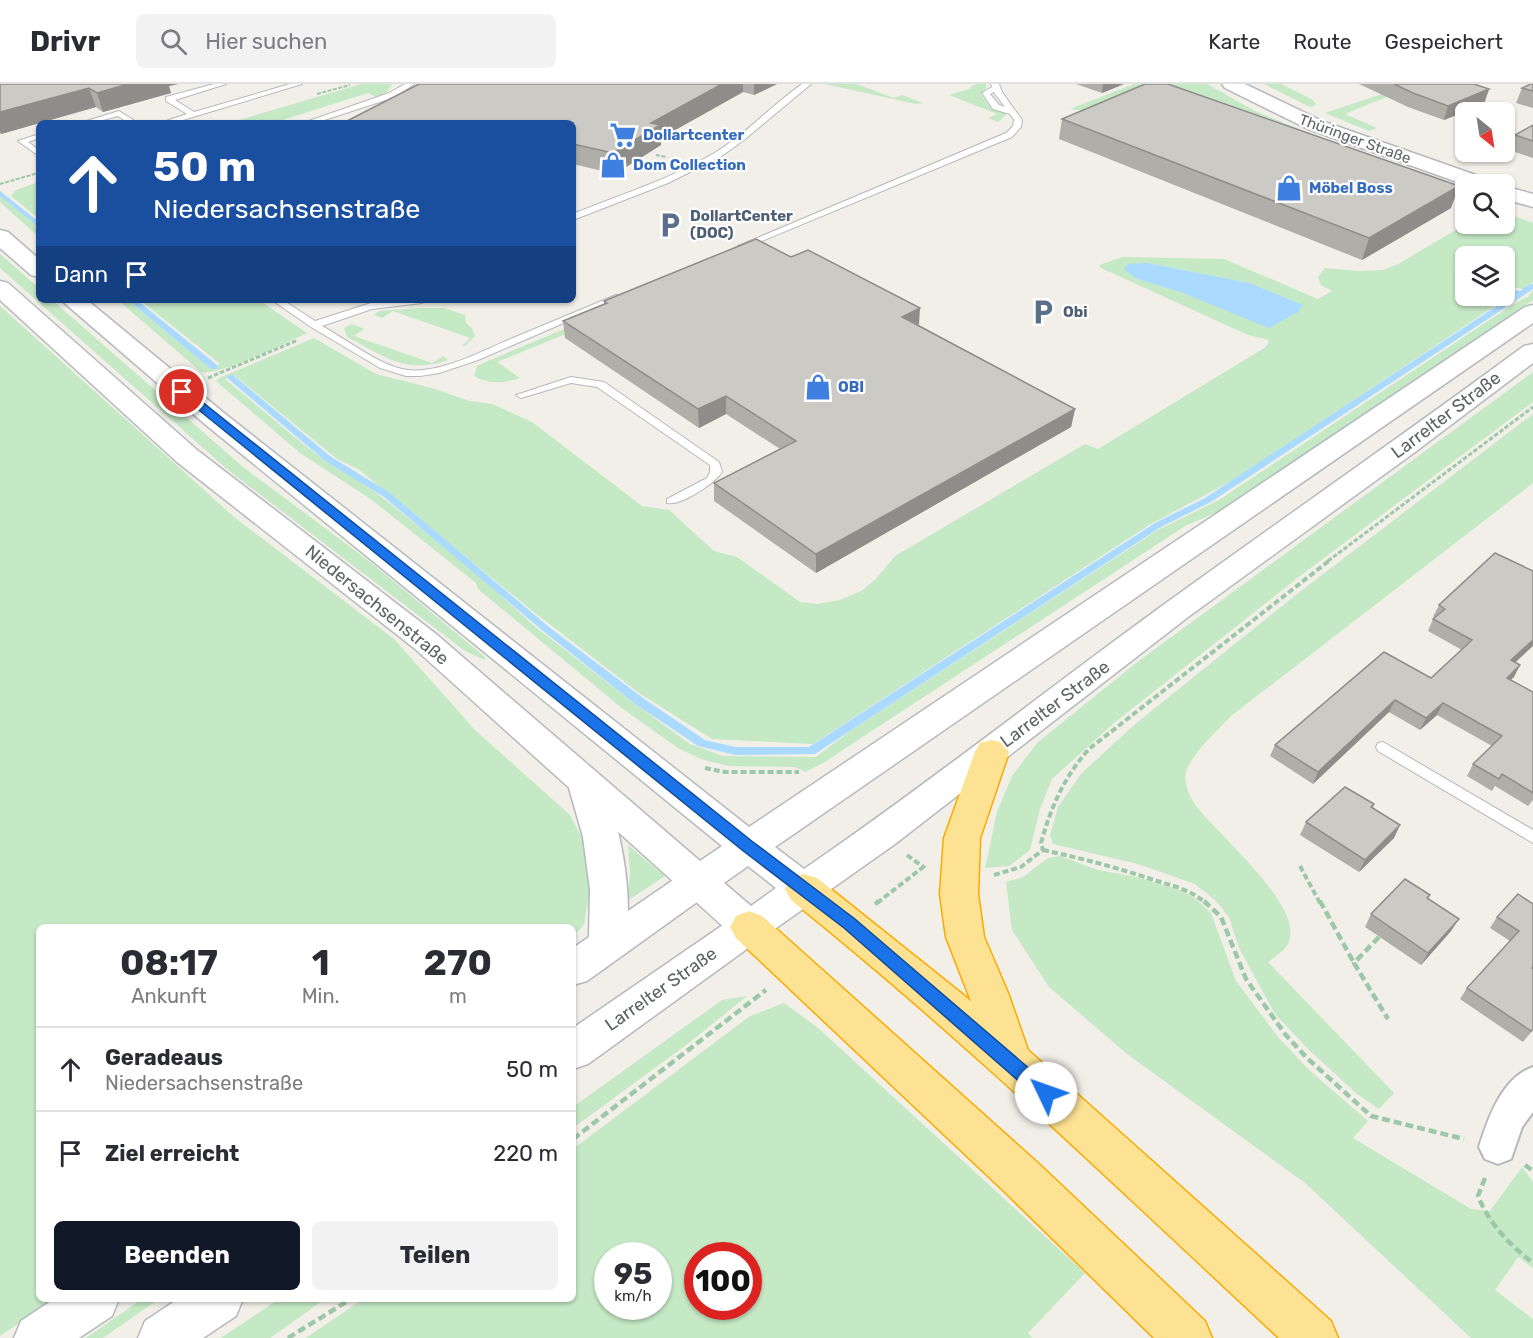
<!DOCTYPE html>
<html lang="de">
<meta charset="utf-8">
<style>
:root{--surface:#fff;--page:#f2f2f3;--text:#2b2b33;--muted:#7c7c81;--line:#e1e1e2;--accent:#111827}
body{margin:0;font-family:Rubik,sans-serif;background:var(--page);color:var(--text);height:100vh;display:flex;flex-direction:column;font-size:22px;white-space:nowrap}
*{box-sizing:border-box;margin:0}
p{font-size:20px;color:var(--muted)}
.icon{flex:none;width:33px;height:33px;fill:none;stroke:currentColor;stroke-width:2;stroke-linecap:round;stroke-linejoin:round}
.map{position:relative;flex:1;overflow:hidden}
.details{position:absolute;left:36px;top:840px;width:540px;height:378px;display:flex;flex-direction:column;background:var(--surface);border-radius:9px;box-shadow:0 2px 4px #0004}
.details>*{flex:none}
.hud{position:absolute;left:36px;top:36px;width:540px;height:183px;border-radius:9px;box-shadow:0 2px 4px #0004;background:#1a4fa0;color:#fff;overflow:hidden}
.needle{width:39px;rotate:150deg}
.fabs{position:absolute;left:1455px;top:18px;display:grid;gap:12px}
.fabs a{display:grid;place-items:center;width:60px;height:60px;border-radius:9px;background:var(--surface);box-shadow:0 2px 4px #0004;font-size:30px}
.speed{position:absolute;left:594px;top:1158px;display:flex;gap:12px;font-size:30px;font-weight:700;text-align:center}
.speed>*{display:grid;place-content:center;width:78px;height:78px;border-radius:50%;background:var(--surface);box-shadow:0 2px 4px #0004;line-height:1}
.speed small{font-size:15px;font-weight:400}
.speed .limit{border:9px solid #d22;background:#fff;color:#111}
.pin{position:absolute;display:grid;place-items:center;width:51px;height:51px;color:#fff;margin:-26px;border:3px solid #fff;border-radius:50%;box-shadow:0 2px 6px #0007}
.me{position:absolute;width:66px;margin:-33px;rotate:312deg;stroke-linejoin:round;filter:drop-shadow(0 0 4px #0008)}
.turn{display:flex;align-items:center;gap:21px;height:126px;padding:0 18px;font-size:27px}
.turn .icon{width:78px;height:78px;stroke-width:2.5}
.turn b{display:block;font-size:42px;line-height:51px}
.then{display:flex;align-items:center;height:57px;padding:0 18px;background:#0003;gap:12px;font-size:22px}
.eta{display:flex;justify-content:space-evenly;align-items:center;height:102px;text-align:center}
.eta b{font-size:36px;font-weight:700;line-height:42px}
.primary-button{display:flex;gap:12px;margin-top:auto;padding:12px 18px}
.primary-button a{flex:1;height:69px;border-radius:9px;background:var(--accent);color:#fff;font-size:24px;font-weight:700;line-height:69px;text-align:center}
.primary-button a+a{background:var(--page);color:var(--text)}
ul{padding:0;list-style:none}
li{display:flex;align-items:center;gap:18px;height:84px;padding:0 18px;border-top:2px solid var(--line)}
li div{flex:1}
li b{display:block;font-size:22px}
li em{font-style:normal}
header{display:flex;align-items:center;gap:36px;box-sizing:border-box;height:84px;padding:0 30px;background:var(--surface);border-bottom:2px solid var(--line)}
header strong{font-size:28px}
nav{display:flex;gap:33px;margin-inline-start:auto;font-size:21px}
.search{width:420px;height:54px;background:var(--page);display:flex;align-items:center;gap:15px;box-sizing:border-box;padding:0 21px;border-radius:9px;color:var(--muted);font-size:22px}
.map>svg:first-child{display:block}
</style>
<header>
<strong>Drivr</strong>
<div class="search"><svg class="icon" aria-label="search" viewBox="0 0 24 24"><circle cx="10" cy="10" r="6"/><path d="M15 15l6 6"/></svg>Hier suchen</div>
<nav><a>Karte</a><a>Route</a><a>Gespeichert</a></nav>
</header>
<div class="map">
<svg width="1533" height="1254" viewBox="0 0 1533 1254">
<rect width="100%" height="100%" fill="#f1efe8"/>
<path fill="#c5e8c5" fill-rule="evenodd" d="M 361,0 L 392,0 L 387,8 L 376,13 L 368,9 L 273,39 L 229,39 Z
M 825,0 L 856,0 L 894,14 L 902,11 L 923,19 L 916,20 Z
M 977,0 L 986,0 L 986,4 L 981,11 L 991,24 L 1004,27 L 1006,31 L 998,38 L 988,34 L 997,30 L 949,11 L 972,4 L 970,3 Z
M 1134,0 L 1207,0 L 1253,26 L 1465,114 L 1465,119 L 1135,5 L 1128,7 L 1091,28 L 1070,25 Z
M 1264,0 L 1281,0 L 1313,16 L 1316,21 L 1310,23 Z
M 1412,0 L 1418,0 L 1345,30 L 1377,44 L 1369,47 L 1325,29 Z
M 39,98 L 39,135 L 11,112 L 16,106 Z
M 0,110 L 39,142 L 39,153 L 0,118 Z
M 1505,129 L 1533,139 L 1533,198 L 1523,205 L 1505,201 L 1504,172 L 1466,172 L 1465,186 L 1453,184 L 1465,191 L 1466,212 L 1504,212 L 1505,206 L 1511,211 L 1239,393 L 1149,441 L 813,660 L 712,655 L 639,609 L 535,529 L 358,385 L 337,375 L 234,291 L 225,295 L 303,360 L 324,376 L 350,390 L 383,414 L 473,486 L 533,541 L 627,614 L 690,660 L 723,672 L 816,673 L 849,648 L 1158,446 L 1219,416 L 1497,231 L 1524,214 L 1528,213 L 1533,206 L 1533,216 L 1231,422 L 1185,442 L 823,679 L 805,688 L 795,683 L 729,682 L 701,675 L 678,664 L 623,625 L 478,505 L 476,499 L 372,416 L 300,369 L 216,297 L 219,294 L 314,254 L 376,290 L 432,304 L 470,317 L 492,320 L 532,338 L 642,422 L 669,426 L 714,467 L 737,473 L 800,518 L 817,520 L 840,516 L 861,507 L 875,496 L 895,472 L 1085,360 L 1098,365 L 1266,263 L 1269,256 L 1248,251 L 1101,184 L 1099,182 L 1102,180 L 1123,173 L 1224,175 L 1318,215 L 1332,207 L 1321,201 L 1318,193 L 1325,184 L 1359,187 L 1383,186 L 1398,180 L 1466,140 L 1504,140 ZM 1147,179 L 1250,199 L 1303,221 L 1183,209 L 1136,194 Z
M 0,170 L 39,204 L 39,216 L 52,216 L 243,383 L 369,477 L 485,573 L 484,576 L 465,567 L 228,386 L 0,184 Z
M 674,199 L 605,234 L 497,278 L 520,294 C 504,299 489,301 474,292 L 477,282 L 483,279 Z
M 118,216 L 128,216 L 210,284 L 220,280 L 140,216 L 259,216 L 307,249 C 288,258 216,293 201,288 Z
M 0,222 L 234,433 L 394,555 L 475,646 L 570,731 L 590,770 L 590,806 L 584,840 L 573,854 L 573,843 L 39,843 L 39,1215 L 55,1215 L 0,1252 Z
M 420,224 L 444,224 L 465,231 L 466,239 L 472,244 L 475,252 L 465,262 L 462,262 L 470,254 L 393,227 L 382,234 L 374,231 L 379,227 Z
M 352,240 L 364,245 L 354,252 L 432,279 L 443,272 L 448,276 C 406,291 384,272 347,253 L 344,244 Z
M 1533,288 L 1533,318 L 1300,492 L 1114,639 L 1052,695 L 1040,725 L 1030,766 L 1009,782 L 985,784 L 997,728 L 1012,692 L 1038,658 L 1140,576 Z
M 1533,330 L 1533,399 L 1231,632 C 1217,647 1196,665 1187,685 C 1183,696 1188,710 1194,719 C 1212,747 1313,827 1286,863 C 1281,869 1273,874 1268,878 L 1394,1009 L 1379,1025 L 1357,1010 L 1309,966 L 1275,930 L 1239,864 L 1229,833 L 1216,817 L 1195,800 L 1138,780 L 1053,760 L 1050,751 L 1058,723 L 1081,690 L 1134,641 L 1297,510 Z
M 628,761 L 665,792 L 627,817 L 630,791 Z
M 1060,772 L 1098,786 L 1137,793 L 1180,806 L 1196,815 L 1211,829 L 1236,897 L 1279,954 L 1309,986 L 1368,1037 L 1353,1054 L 1471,1125 L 1490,1127 L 1522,1083 L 1533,1098 L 1533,1184 L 1518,1173 L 1495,1206 L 1533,1235 L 1533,1254 L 1471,1254 L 1305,1099 L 1127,970 L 1049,903 L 1012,846 L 1006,798 L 1023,793 L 1048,774 Z
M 747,912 L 689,959 L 573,1044 L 573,1023 L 722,916 Z
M 784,919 L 818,944 L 1085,1189 L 1028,1249 L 1032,1254 L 306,1254 L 363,1215 L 573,1215 L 573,1065 L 750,932 ZM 608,1172 L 658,1172 L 658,1222 L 608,1222 ZM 698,1172 L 748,1172 L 748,1222 L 698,1222 Z
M 142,1215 L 159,1215 L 103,1254 L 86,1254 Z
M 279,1215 L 325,1215 L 270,1254 L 221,1254 Z"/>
<path fill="#aadaff" d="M 1147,179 L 1250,199 L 1303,221 L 1298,228 L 1269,244 L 1183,209 L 1135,194 L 1124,185 L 1128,180 Z"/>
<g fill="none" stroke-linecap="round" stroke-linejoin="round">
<path fill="#aadaff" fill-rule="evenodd" d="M 0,107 L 39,138 L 39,143 L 0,112 Z
M 1455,184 L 1466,186 L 1466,191 L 1455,188 Z
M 1530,200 L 1533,200 L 1533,205 L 1211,418 L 1161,443 L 815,670 L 735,671 L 698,662 L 635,620 L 543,547 L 384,413 L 324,376 L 226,293 L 230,291 L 233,291 L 330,372 L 390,409 L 549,543 L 643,614 L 705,656 L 735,663 L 809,663 L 1155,439 L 1205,414 L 1515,210 L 1504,207 L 1504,202 L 1520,207 Z
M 128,216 L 137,216 L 217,281 L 217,285 L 211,285 Z"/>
<g stroke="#b5b8bc" stroke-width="2">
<path id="service" d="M 214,0 L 226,0 L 175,16 L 194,28 L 290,0 L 302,0 L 173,39 L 160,39 L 187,30 L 166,17 L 166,13 Z
M 405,0 L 414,0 L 395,13 L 315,39 L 303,39 L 389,9 Z
M 802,0 L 811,0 L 744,56 L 720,73 L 668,99 L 573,136 L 573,130 C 621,110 672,95 716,68 C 747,49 772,21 802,0 Z
M 991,0 L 999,0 L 1002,8 L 1022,36 L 1021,43 L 1012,53 L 745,164 L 738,162 L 1006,49 L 1013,42 L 1014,36 L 1010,30 L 993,25 L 982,9 L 992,3 ZM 994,8 L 995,10 L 1005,23 L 999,21 L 990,10 Z
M 119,27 L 138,39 L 129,39 L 118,32 L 92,39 L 80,39 Z
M 39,50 L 39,54 L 28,58 L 39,66 L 39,72 L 18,57 Z
M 616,211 L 624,213 L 478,276 L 439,289 L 420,292 L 406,292 L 380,284 L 311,243 L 272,216 L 283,216 L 315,237 L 371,219 L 427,216 L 422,219 L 372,225 L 322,242 C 346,255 381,283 408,286 C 440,290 484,266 513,254 C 547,240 582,225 616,211 Z
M 571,293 L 604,298 L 719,378 L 722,388 C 714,400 681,422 667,419 L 667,415 L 707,394 L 710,388 L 710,381 L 597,303 L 571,299 L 521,314 L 516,311 Z
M 1383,658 L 1533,746 L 1533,759 L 1378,667 L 1376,663 L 1378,659 Z"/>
</g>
<g stroke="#b5b8bc" stroke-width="4">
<path id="minor" d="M 1533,983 L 1533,1028 L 1522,1043 L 1511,1075 L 1498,1080 L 1485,1075 L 1479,1063 C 1488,1034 1502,994 1533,983 Z"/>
</g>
<g stroke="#b5b8bc" stroke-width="3">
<path id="tertiary" d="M 1222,0 L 1245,0 L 1322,37 L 1490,96 L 1493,100 L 1466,101 L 1308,45 L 1225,4 Z
M 1504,102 L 1533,110 L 1533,123 L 1504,115 Z
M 584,684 L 596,688 C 617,726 628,784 628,827 L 685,788 L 698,783 L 711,788 L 717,798 L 711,808 L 587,897 L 573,901 L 573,864 L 589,853 L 590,806 L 583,753 L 567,697 L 572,688 Z
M 749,827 L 762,832 L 768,843 L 762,854 L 588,980 L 573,985 L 573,944 L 736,832 Z
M 54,1215 L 119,1215 L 112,1232 L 79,1254 L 14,1254 L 21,1237 Z
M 178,1215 L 243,1215 L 236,1232 L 203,1254 L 138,1254 L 145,1237 Z"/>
</g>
<g stroke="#b6babf" stroke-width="3">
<path id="secondary" d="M 0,146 L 8,148 L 39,175 L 39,193 L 31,191 L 0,164 Z
M 0,197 L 8,199 L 197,366 L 436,550 L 700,777 L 722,762 L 206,341 L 61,216 L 87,216 L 224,329 L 749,743 L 1525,223 L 1533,221 L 1533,239 L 775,763 L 804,785 C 928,700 1045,607 1166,519 C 1285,433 1406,349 1524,262 L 1533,260 L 1533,279 L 1415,368 L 1188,533 L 895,760 L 762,854 L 749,859 L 736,854 L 414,564 L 177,378 L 0,216 ZM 748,782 L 776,804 L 751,822 L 724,799 Z"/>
</g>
<g stroke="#f9ab00" stroke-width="3">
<path id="motorway" d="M 992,656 L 1004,659 L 1009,668 L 980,754 L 978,810 L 984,853 L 1008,909 L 1028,966 L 1331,1237 L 1338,1254 L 1279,1254 C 1119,1105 962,953 791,816 L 785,805 L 791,794 L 804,790 L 817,794 L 971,917 L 946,853 L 940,810 L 944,754 L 975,668 L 980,659 Z
M 749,827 L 762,832 L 1039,1080 L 1205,1237 L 1212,1254 L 1154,1254 L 1007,1110 L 736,854 L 730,843 L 736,832 Z"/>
</g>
<path stroke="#9cc7a9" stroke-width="2" stroke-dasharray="4 1.5" stroke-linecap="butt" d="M 317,10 L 350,1
M 656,71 L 667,73
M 0,100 L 38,89"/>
<path stroke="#9cc7a9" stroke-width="3" stroke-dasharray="4.5 2" stroke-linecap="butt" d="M 208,294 L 298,256
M 1328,477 L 1533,323"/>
<path stroke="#9cc7a9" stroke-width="4" stroke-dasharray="6 3" stroke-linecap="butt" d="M 705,684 L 725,688 L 799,688
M 1043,766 C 1080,774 1115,783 1151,795 C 1169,801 1191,805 1205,819
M 907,771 L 925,784
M 1300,782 L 1320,819
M 994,791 L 1021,783 L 1043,766 L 1041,759 C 1051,723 1064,693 1089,665 L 1330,476
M 877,819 L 922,784"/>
<path stroke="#9cc7a9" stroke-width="4.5" stroke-dasharray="8 4" stroke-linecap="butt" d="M 1204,817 L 1221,833 L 1246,895 L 1285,950 L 1307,974 L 1371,1032 L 1464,1055
M 1320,817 L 1354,879
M 875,820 L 879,817
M 1379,853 L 1354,879 L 1388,935
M 573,1055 L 766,906
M 1525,1081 L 1533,1087
M 1485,1094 L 1478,1112 C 1490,1141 1509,1160 1533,1179
M 288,1254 L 351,1215"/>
<use href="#service" fill="#fff" fill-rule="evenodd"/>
<use href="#minor" fill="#fff" fill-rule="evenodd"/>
<use href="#tertiary" fill="#fff" fill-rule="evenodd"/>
<use href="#secondary" fill="#fff" fill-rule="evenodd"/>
<use href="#motorway" fill="#fde293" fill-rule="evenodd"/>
</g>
<path fill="#afaea9" d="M 0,0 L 178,0 L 169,2 L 171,9 L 103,28 L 96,23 L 1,50 L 0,49 Z
M 419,0 L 777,0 L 754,11 L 743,8 L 661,54 L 661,61 L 615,90 L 573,80 L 573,39 Z
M 1076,0 L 1124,0 L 1102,9 Z
M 1359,0 L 1474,0 L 1489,5 L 1484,20 L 1444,36 L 1408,23 Z
M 1533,0 L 1533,24 L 1516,19 L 1522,4 Z
M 1062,35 L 1451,124 L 1362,176 L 1059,55 Z
M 1533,41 L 1533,74 L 1509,66 L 1515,51 Z
M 604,217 L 919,241 L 1075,325 L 1071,343 L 816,489 L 714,417 L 714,399 L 780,365 L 726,330 L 699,344 L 565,254 L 563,237 L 604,220 Z
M 1495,469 L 1515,579 L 1514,593 L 1510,596 L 1533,608 L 1533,716 L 1528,722 L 1495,702 L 1492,707 L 1467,692 L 1473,680 L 1492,662 L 1437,631 L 1420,646 L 1389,628 L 1313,700 L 1270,672 L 1275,661 L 1431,594 L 1462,566 L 1428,547 L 1433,535 L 1435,534 L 1433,533 L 1439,521 Z
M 1374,720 L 1373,724 L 1394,754 L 1359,788 L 1300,751 L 1306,738 Z
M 1430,811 L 1428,815 L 1451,847 L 1421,881 L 1365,843 L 1371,830 Z
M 1533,820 L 1533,946 L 1523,958 L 1460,915 L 1467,904 L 1510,857 L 1490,844 L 1497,833 Z"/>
<path fill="#8f8d8a" d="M 128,0 L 178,0 L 169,2 L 171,9 L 103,28 L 97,9 Z
M 722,0 L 743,0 L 743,8 L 661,54 L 661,61 L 615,90 L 613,69 L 651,39 Z
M 754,0 L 777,0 L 754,11 Z
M 1103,0 L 1124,0 L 1102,9 Z
M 89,4 L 96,23 L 1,50 L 0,47 L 0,28 Z
M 1489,5 L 1484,20 L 1444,36 L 1448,22 Z
M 1459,102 L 1451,124 L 1362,176 L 1369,154 Z
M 920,224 L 919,241 L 902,233 Z
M 726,312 L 726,330 L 699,344 L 698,325 Z
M 1075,325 L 1071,343 L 816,489 L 816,470 Z
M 1533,556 L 1533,562 L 1505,588 L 1511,576 Z
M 1520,581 L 1514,593 L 1500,606 L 1507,594 Z
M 1395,616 L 1389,628 L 1313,700 L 1318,688 Z
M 1443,619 L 1437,631 L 1420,646 L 1426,634 Z
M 1400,741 L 1394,754 L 1359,788 L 1365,776 Z
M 1459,835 L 1451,847 L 1421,881 L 1428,869 Z"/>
<path fill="#cccac5" stroke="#8f8d8a" stroke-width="1.5" d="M 0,0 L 128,0 L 97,9 L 89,4 L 0,28 Z
M 419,0 L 722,0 L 651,39 L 660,41 L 613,69 L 573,60 L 573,39 L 343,39 Z
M 1145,0 L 1168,0 L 1459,102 L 1369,154 L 1062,35 Z
M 1394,0 L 1474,0 L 1489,5 L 1448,22 L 1413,9 Z
M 1531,0 L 1533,0 L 1533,7 L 1522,4 Z
M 1533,41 L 1533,57 L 1515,51 Z
M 756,155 L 791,173 L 808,166 L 920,224 L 902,233 L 1075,325 L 816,470 L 714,399 L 796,357 L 726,312 L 698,325 L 563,237 L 607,219 L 604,217 Z
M 1495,469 L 1533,487 L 1533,556 L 1511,576 L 1520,581 L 1507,594 L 1533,608 L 1533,709 L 1502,690 L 1499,695 L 1473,680 L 1502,652 L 1443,619 L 1426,634 L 1395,616 L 1318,688 L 1275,661 L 1384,568 L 1431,594 L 1472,556 L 1433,535 L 1445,525 L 1439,521 Z
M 1345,703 L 1374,720 L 1371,723 L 1400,741 L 1365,776 L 1306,738 Z
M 1405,795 L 1430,811 L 1427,814 L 1459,835 L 1428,869 L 1371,830 Z
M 1518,810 L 1533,820 L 1533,882 L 1532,884 L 1533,884 L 1533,945 L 1531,947 L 1467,904 L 1519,847 L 1497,833 Z"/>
<path fill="#1a73e8" stroke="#114b97" stroke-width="1.5" d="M 179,305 L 186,305 L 753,758 L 855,835 L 1052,1004 L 1054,1009 L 1052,1015 L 1046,1017 L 1039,1015 L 844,844 L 742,766 L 179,310 Z"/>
<defs>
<g id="supermarket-bare" transform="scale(2.07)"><path d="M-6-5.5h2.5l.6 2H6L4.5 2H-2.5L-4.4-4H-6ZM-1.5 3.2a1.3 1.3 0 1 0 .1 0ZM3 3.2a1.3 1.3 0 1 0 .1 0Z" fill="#3f7fe0" stroke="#fff" stroke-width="2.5" paint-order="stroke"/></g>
<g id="shop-bare" transform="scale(2.07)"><path d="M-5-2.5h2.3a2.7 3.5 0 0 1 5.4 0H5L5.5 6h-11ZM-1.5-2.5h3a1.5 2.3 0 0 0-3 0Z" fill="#3f7fe0" stroke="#fff" stroke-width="2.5" paint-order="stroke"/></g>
<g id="parking-bare" transform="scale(2.07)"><path d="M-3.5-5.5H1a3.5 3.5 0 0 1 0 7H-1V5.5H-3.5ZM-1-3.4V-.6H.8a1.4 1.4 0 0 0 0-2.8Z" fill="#5c6f8a" stroke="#fff" stroke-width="2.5" paint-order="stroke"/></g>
</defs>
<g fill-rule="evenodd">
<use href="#supermarket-bare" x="623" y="51"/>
<use href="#shop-bare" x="613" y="81"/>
<use href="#shop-bare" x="1289" y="104"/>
<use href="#parking-bare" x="670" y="141"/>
<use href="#parking-bare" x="1043" y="228"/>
<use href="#shop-bare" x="818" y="303"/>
</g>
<g text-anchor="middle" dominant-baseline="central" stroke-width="4.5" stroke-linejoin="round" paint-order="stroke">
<g font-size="15" font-weight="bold" fill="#366cbe" stroke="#fff" text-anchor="start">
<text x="643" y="51">Dollartcenter</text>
<text x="633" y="81">Dom Collection</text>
<text x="1309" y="104">Möbel Boss</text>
<text x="838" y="303">OBI</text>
</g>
<g font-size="15" fill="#5f6368" stroke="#fff">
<text transform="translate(1355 55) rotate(20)">Thüringer Straße</text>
</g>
<g font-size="15" font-weight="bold" fill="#4e5e75" stroke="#fff" text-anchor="start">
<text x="690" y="132">DollartCenter<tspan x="690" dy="17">(DOC)</tspan></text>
<text x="1063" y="228">Obi</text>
</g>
<g font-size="18" fill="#5f6368" stroke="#fff">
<text transform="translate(1446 331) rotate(-37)">Larrelter Straße</text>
<text transform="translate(377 521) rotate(39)">Niedersachsenstraße</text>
<text transform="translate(1055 620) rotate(-37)">Larrelter Straße</text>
<text transform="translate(661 905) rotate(-35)">Larrelter Straße</text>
</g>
</g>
</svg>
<div class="fabs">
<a><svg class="needle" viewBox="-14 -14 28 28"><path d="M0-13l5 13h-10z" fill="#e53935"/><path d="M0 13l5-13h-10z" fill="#7c7c81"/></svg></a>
<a><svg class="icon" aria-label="search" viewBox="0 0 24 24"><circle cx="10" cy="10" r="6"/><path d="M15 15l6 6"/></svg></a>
<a><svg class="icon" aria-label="layers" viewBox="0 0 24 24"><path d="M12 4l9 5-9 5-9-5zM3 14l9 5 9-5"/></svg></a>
</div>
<div class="speed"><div>95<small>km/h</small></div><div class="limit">100</div></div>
<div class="pin" style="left:182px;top:308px;background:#d93025"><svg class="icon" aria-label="arrive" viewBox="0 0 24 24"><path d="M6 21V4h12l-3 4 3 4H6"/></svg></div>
<svg class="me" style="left:1046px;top:1009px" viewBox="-20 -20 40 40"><circle r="19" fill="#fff"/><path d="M0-13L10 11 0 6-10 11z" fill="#1a73e8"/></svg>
<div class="hud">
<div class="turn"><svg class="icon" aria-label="ahead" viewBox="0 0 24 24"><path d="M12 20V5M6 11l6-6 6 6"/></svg><div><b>50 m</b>Niedersachsenstraße</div></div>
<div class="then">Dann<svg class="icon" aria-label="arrive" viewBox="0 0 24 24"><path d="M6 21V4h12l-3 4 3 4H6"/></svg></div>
</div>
<section class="details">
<div class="eta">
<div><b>08:17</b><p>Ankunft</p></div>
<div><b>1</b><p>Min.</p></div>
<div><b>270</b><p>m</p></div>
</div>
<ul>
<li><svg class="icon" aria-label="ahead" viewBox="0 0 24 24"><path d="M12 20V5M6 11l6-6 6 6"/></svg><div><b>Geradeaus</b><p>Niedersachsenstraße</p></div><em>50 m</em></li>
<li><svg class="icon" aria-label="arrive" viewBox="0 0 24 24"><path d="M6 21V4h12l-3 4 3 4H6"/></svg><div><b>Ziel erreicht</b></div><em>220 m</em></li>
</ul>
<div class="primary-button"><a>Beenden</a><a>Teilen</a></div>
</section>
</div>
